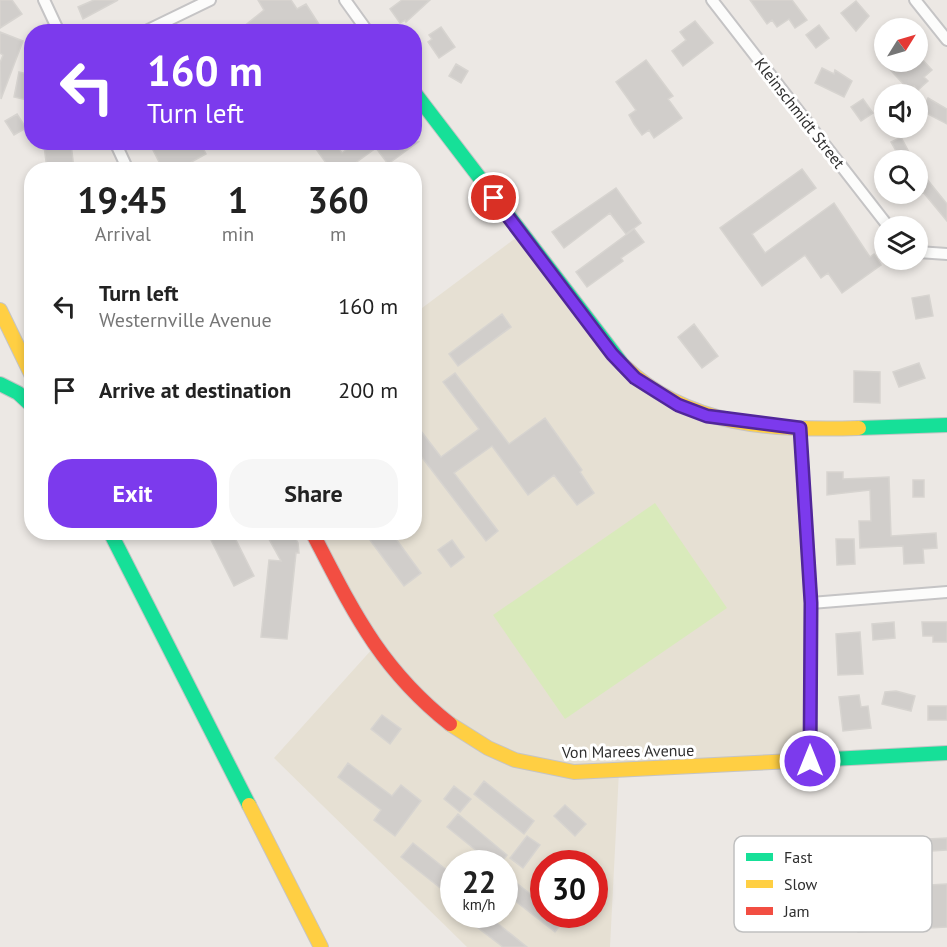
<!DOCTYPE html>
<style>
:root{--surface:#fff;--page:#f6f6f6;--text:#222;--muted:#767676;--accent:#7c3aed}
body{margin:0;font-family:"PT Sans",sans-serif;background:var(--page);color:var(--text);height:100vh;display:flex;flex-direction:column;font-size:22px;white-space:nowrap}
*{box-sizing:border-box;margin:0}
p{font-size:20px;color:var(--muted)}
.icon{flex:none;width:33px;height:33px;fill:none;stroke:currentColor;stroke-width:2;stroke-linecap:round;stroke-linejoin:round}
.map{position:relative;flex:1;overflow:hidden}
.side{position:absolute;left:24px;top:162px;width:398px;height:378px;display:flex;flex-direction:column;background:var(--surface);border-radius:24px;box-shadow:0 3px 9px #0003}
.side>*{flex:none}
.banner{position:absolute;left:24px;top:24px;width:398px;height:126px;border-radius:24px;box-shadow:0 3px 9px #0003;background:#7c3aed;color:#fff;overflow:hidden}
.needle{width:39px;rotate:53deg}
.tools{position:absolute;left:874px;top:18px;display:grid;gap:12px}
.tools a{display:grid;place-items:center;width:54px;height:54px;border-radius:50%;background:var(--surface);box-shadow:0 3px 9px #0003;font-size:30px}
.speed{position:absolute;left:440px;top:850px;display:flex;gap:12px;font-size:30px;font-weight:700;text-align:center}
.speed>*{display:grid;place-content:center;width:78px;height:78px;border-radius:50%;background:var(--surface);box-shadow:0 3px 9px #0003;line-height:1}
.speed small{font-size:15px;font-weight:400}
.speed .limit{border:9px solid #d22;background:#fff;color:#111}
.pin{position:absolute;display:grid;place-items:center;width:51px;height:51px;color:#fff;margin:-26px;border:3px solid #fff;border-radius:50%;box-shadow:0 2px 6px #0007}
.me{position:absolute;width:66px;margin:-33px;rotate:0deg;stroke-linejoin:round;filter:drop-shadow(0 0 4px #0008)}
.turn{display:flex;align-items:center;gap:21px;height:126px;padding:0 24px;font-size:27px}
.turn .icon{width:78px;height:78px;stroke-width:2.5}
.turn b{display:block;font-size:42px;line-height:51px}
.eta{display:flex;justify-content:space-evenly;align-items:center;height:102px;text-align:center}
.eta b{font-size:36px;font-weight:700;line-height:42px}
.primary-button{display:flex;gap:12px;margin-top:auto;padding:12px 24px}
.primary-button a{flex:1;height:69px;border-radius:24px;background:var(--accent);color:#fff;font-size:24px;font-weight:700;line-height:69px;text-align:center}
.primary-button a+a{background:var(--page);color:var(--text)}
ul{padding:0;list-style:none}
li{display:flex;align-items:center;gap:18px;height:84px;padding:0 24px}
li div{flex:1}
li b{display:block;font-size:22px}
li em{font-style:normal}
.map>svg:first-child{display:block}
</style>
<div class="map">
<svg width="947" height="947" viewBox="0 0 947 947">
<rect width="100%" height="100%" fill="#ece8e4"/>
<path fill="#e6e0d3" fill-rule="evenodd" d="M 521,234 L 612,354 L 678,405 L 800,428 L 811,603 L 810,761 L 619,771 L 610,947 L 467,947 L 274,758 L 374,647 L 312,533 L 414,532 L 414,314 ZM 453,864 L 504,864 L 504,915 L 453,915 ZM 543,864 L 594,864 L 594,915 L 543,915 Z"/>
<path fill="#d9eabb" d="M 655,503 L 727,608 L 565,719 L 493,615 Z"/>
<path fill="#d1cecb" stroke="#d7d4d0" stroke-width="1.5" d="M 0,0 L 12,0 L 22,14 L 0,28 Z
M 94,0 L 118,0 L 83,19 L 78,7 Z
M 258,0 L 291,0 L 297,9 L 306,4 L 324,32 L 279,32 L 276,27 L 269,32 L 237,32 L 264,10 Z
M 402,0 L 430,0 L 406,22 L 405,20 L 400,23 L 390,9 Z
M 750,0 L 792,0 L 807,20 L 795,28 L 789,19 L 777,27 L 772,20 L 767,24 Z
M 856,1 L 869,16 L 856,31 L 841,13 Z
M 695,21 L 713,43 L 683,66 L 672,51 L 686,40 L 680,32 Z
M 819,25 L 829,38 L 816,48 L 806,35 Z
M 441,27 L 455,47 L 439,58 L 428,42 L 432,39 L 429,35 Z
M 0,32 L 23,41 L 1,99 L 0,63 L 3,55 L 0,53 Z
M 920,57 L 932,70 L 924,77 L 928,81 L 918,90 L 914,86 L 909,90 L 883,62 L 918,62 Z
M 646,60 L 673,96 L 668,99 L 682,118 L 654,138 L 649,130 L 642,135 L 634,124 L 629,115 L 636,110 L 616,82 Z
M 456,64 L 468,71 L 461,83 L 449,76 Z
M 822,68 L 834,74 L 835,70 L 852,81 L 844,97 L 815,83 Z
M 19,72 L 32,75 L 32,101 L 14,97 Z
M 928,98 L 947,109 L 947,124 L 922,111 Z
M 863,99 L 873,113 L 861,121 L 851,107 Z
M 17,114 L 26,128 L 14,135 L 5,121 Z
M 901,137 L 910,154 L 901,160 L 891,142 Z
M 163,142 L 200,142 L 206,154 L 177,170 L 163,170 L 152,148 Z
M 311,142 L 334,142 L 342,153 L 356,142 L 418,142 L 388,164 L 376,148 L 354,164 L 358,170 L 331,170 Z
M 71,143 L 74,169 L 47,169 L 44,146 Z
M 918,168 L 947,204 L 947,221 L 923,192 L 918,196 Z
M 802,169 L 816,188 L 752,234 L 765,253 L 834,203 L 870,257 L 874,254 L 881,265 L 842,293 L 828,273 L 821,278 L 805,255 L 762,286 L 720,228 Z
M 616,188 L 641,223 L 626,234 L 610,213 L 564,248 L 552,232 Z
M 634,229 L 644,242 L 621,258 L 623,261 L 587,287 L 576,272 Z
M 929,295 L 933,316 L 916,319 L 912,298 Z
M 502,314 L 511,327 L 458,366 L 449,354 Z
M 694,324 L 718,356 L 702,368 L 678,337 Z
M 919,363 L 925,378 L 899,387 L 893,372 Z
M 854,371 L 880,372 L 880,403 L 854,402 Z
M 455,373 L 509,444 L 545,418 L 582,470 L 580,472 L 594,493 L 577,505 L 554,475 L 528,495 L 492,446 L 454,473 L 498,531 L 486,541 L 414,447 L 414,422 L 441,457 L 479,429 L 443,382 Z
M 827,472 L 843,472 L 843,479 L 889,477 L 891,536 L 936,533 L 937,548 L 923,549 L 924,563 L 904,564 L 903,546 L 860,548 L 859,521 L 871,521 L 870,490 L 827,495 Z
M 913,480 L 924,480 L 924,497 L 913,497 Z
M 207,532 L 232,532 L 254,576 L 234,586 Z
M 265,532 L 292,532 L 298,543 L 299,553 L 296,553 L 287,639 L 261,637 L 269,560 L 281,561 Z
M 364,532 L 391,532 L 421,573 L 404,586 Z
M 836,539 L 854,539 L 855,564 L 837,565 Z
M 452,540 L 464,557 L 451,567 L 438,550 Z
M 894,622 L 895,638 L 873,640 L 872,624 Z
M 922,622 L 947,622 L 947,642 L 933,642 L 933,636 L 923,636 Z
M 860,632 L 863,674 L 838,675 L 836,634 Z
M 896,691 L 915,696 L 911,711 L 882,704 L 885,692 Z
M 859,695 L 861,707 L 868,706 L 871,728 L 843,731 L 839,697 Z
M 928,706 L 947,706 L 947,720 L 928,720 Z
M 382,715 L 401,729 L 390,744 L 371,729 Z
M 348,763 L 392,796 L 401,785 L 421,801 L 395,836 L 374,820 L 381,810 L 338,777 Z
M 484,781 L 534,821 L 524,834 L 474,794 Z
M 454,786 L 471,799 L 460,812 L 444,799 Z
M 565,805 L 586,824 L 575,836 L 554,816 Z
M 458,814 L 507,855 L 500,864 L 493,864 L 447,827 Z
M 527,836 L 540,845 L 523,868 L 510,858 Z
M 947,838 L 947,850 L 853,856 L 853,843 Z
M 413,843 L 453,875 L 453,898 L 401,857 Z
M 514,881 L 543,904 L 543,915 L 557,915 L 564,920 L 555,932 L 505,893 Z
M 947,884 L 947,927 L 858,932 L 857,889 Z
M 486,915 L 487,915 L 527,947 L 503,947 L 477,927 Z"/>
<g fill="none" stroke-linecap="round" stroke-linejoin="round">
<g stroke="#c5c4c5" stroke-width="14">
<path id="street" d="M 44,0 L 59,32
M 345,0 L 368,32
M 712,0 L 888,226
M 915,0 L 947,40
M 144,32 L 210,0
M 115,142 L 128,170
M 918,252 L 947,254
M 800,428 L 811,603 L 810,761
M 811,603 L 947,592"/>
</g>
<g stroke="#c5c4c5" stroke-width="16">
<path id="fast" d="M 414,92 L 623,365
M 0,384 L 18,393 L 32,406
M 859,428 L 947,425
M 110,532 L 249,805
M 793,761 L 947,753"/>
</g>
<g stroke="#c5c4c5" stroke-width="16">
<path id="slow" d="M 0,310 L 32,376
M 623,365 C 687,427 774,431 859,428
M 450,724 L 488,748 L 515,760 L 574,772 L 793,761
M 249,805 L 321,947"/>
</g>
<g stroke="#c5c4c5" stroke-width="16">
<path id="jam" d="M 312,532 C 352,609 379,668 450,724"/>
</g>
<use href="#street" stroke="#fcfcfb" stroke-width="10"/>
<use href="#fast" stroke="#16e098" stroke-width="14"/>
<use href="#slow" stroke="#ffcf43" stroke-width="14"/>
<use href="#jam" stroke="#f24e42" stroke-width="14"/>
</g>
<g fill="none" stroke-linecap="round" stroke-linejoin="round">
<g stroke="#51269a" stroke-width="15">
<path id="route" d="M 494,198 L 612,354 L 635,378 L 678,405 L 707,416 L 800,428 L 811,603 L 810,761"/>
</g>
<use href="#route" stroke="#7c3aed" stroke-width="10"/>
</g>
<g text-anchor="middle" dominant-baseline="central" stroke-width="6" stroke-linejoin="round" paint-order="stroke">
<g font-size="16" fill="#2e2e2e" stroke="#fff">
<text transform="translate(800 113) rotate(52)">Kleinschmidt Street</text>
<text transform="translate(628 751) rotate(-1)">Von Marees Avenue</text>
</g>
</g>
<rect x="734" y="836" width="198" height="96" rx="9" fill="#fff" stroke="#c0c0c0" stroke-width="1.5"/>
<rect x="746" y="853" width="27" height="8" fill="#16e098"/>
<rect x="746" y="880" width="27" height="8" fill="#ffcf43"/>
<rect x="746" y="907" width="27" height="8" fill="#f24e42"/>
<g font-size="16" fill="#2e2e2e">
<text x="784" y="863">Fast</text>
<text x="784" y="890">Slow</text>
<text x="784" y="917">Jam</text>
</g>
</svg>
<div class="tools">
<a><svg class="needle" viewBox="-14 -14 28 28"><path d="M0-13l5 13h-10z" fill="#e53935"/><path d="M0 13l5-13h-10z" fill="#767676"/></svg></a>
<a><svg class="icon" aria-label="sound" viewBox="0 0 24 24"><path d="M4 9h4l5-4v14l-5-4H4zM17 9q2 3 0 6"/></svg></a>
<a><svg class="icon" aria-label="search" viewBox="0 0 24 24"><circle cx="10" cy="10" r="6"/><path d="M15 15l6 6"/></svg></a>
<a><svg class="icon" aria-label="layers" viewBox="0 0 24 24"><path d="M12 4l9 5-9 5-9-5zM3 14l9 5 9-5"/></svg></a>
</div>
<div class="speed"><div>22<small>km/h</small></div><div class="limit">30</div></div>
<div class="pin" style="left:494px;top:198px;background:#d93025"><svg class="icon" aria-label="arrive" viewBox="0 0 24 24"><path d="M6 21V4h12l-3 4 3 4H6"/></svg></div>
<svg class="me" style="left:810px;top:761px" viewBox="-20 -20 40 40"><circle r="17" fill="#7c3aed" stroke="#fff" stroke-width="3"/><path d="M0-11L8 9 0 5-8 9z" fill="#fff"/></svg>
<div class="banner">
<div class="turn"><svg class="icon" aria-label="left" viewBox="0 0 24 24"><path d="M17 20v-9H6M10 6l-5 5 5 5"/></svg><div><b>160 m</b>Turn left</div></div>
</div>
<section class="side">
<div class="eta">
<div><b>19:45</b><p>Arrival</p></div>
<div><b>1</b><p>min</p></div>
<div><b>360</b><p>m</p></div>
</div>
<ul>
<li><svg class="icon" aria-label="left" viewBox="0 0 24 24"><path d="M17 20v-9H6M10 6l-5 5 5 5"/></svg><div><b>Turn left</b><p>Westernville Avenue</p></div><em>160 m</em></li>
<li><svg class="icon" aria-label="arrive" viewBox="0 0 24 24"><path d="M6 21V4h12l-3 4 3 4H6"/></svg><div><b>Arrive at destination</b></div><em>200 m</em></li>
</ul>
<div class="primary-button"><a>Exit</a><a>Share</a></div>
</section>
</div>
